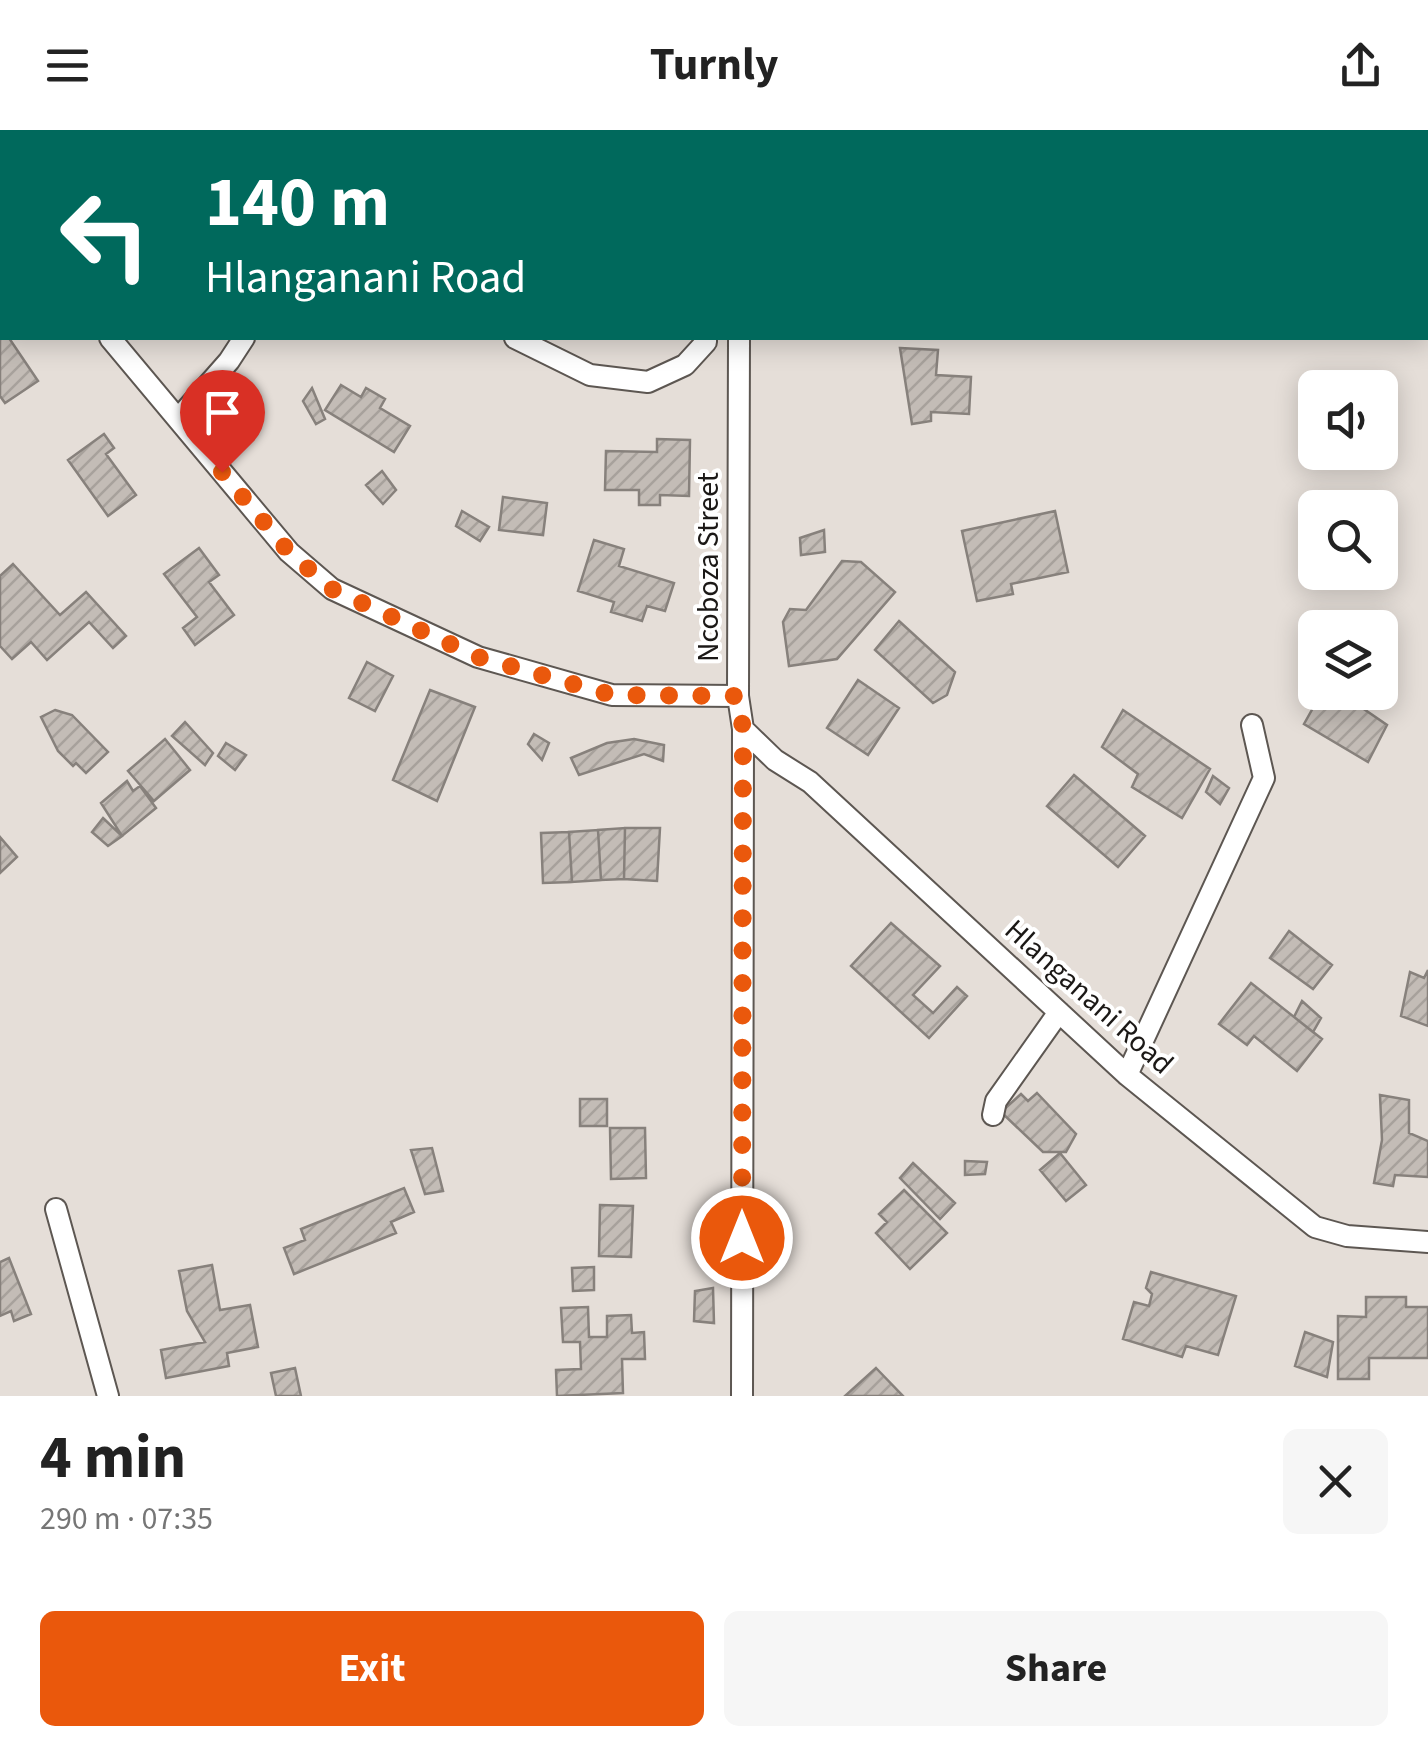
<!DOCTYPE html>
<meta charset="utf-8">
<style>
:root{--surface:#fff;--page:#f6f6f6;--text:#222;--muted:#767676;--accent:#ea580c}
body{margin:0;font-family:"Source Sans 3",sans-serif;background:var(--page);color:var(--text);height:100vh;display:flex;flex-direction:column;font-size:38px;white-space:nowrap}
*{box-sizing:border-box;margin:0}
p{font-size:32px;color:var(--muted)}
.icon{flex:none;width:55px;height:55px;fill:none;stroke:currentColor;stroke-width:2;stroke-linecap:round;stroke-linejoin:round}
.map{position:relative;height:1266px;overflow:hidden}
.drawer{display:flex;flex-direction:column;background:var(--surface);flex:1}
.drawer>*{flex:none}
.hud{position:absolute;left:0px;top:0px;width:1430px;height:210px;box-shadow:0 5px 25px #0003;background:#00695c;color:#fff;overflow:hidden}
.buttons{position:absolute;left:1298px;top:240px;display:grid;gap:20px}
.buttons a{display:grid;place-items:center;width:100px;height:100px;border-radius:15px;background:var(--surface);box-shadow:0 5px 25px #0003;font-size:50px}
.pin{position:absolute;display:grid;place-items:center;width:85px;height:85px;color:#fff;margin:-102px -42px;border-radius:50% 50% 50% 0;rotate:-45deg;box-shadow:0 0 10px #0007}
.pin .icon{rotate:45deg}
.me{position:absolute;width:110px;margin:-55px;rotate:0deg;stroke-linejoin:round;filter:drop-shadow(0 0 8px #0008)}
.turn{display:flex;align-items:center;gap:35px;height:210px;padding:0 40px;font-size:45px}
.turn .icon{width:130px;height:130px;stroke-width:2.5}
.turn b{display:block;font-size:70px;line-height:85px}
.round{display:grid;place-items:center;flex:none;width:105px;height:105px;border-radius:15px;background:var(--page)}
.summary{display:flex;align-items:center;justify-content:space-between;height:170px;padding:0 40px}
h1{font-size:60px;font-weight:700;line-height:75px}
.button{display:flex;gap:20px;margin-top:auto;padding:20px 40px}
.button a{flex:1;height:115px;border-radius:15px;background:var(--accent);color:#fff;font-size:40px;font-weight:700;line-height:115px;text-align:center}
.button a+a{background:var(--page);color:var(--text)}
header{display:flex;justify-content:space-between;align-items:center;height:130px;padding:0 40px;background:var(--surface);font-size:45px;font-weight:700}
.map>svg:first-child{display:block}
</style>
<header><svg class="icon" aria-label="menu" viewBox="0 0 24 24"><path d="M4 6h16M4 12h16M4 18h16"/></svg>Turnly<svg class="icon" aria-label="share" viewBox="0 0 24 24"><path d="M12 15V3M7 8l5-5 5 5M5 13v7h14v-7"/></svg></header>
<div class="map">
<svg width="1428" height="1266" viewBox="0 0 1428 1266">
<defs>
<pattern id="building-hatch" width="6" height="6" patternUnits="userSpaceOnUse" patternTransform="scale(2.5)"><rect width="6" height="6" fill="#c3bcb6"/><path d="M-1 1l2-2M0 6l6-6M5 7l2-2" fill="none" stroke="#a7a19c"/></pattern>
</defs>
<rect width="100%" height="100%" fill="#e5ded8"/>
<path fill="url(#building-hatch)" stroke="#87817c" stroke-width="2.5" d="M 0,194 L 2,208 L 9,208 L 38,251 L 5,273 L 0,266 Z
M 900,218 L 938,220 L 936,245 L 971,247 L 969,284 L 931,282 L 931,291 L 912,294 Z
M 341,255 L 361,267 L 366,258 L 385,269 L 380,278 L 410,296 L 394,322 L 325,280 Z
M 312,258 L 325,289 L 316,294 L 303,271 Z
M 104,304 L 114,318 L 106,324 L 136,365 L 108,386 L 68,330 Z
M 657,309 L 690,310 L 689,366 L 660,365 L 660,375 L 639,375 L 639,360 L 605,360 L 606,321 L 657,322 Z
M 382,341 L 396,360 L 383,374 L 366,355 Z
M 503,367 L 547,373 L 543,405 L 499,400 Z
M 462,381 L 489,397 L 480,411 L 456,396 Z
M 1055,381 L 1068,442 L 1011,454 L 1013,464 L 977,471 L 962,401 Z
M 824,400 L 825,422 L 801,425 L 800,408 Z
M 594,410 L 624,419 L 619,436 L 674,453 L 665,481 L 647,476 L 642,491 L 611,482 L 614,472 L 578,461 Z
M 199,418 L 219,445 L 209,452 L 234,485 L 195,515 L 183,498 L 197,487 L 164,444 Z
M 842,431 L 861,432 L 895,462 L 837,529 L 789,536 L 783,492 L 790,479 L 806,480 Z
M 13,434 L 60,485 L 86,462 L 126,506 L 113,518 L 89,492 L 47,530 L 31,512 L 12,529 L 0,516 L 0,446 Z
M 899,491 L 955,542 L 947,565 L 933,573 L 875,520 Z
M 367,532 L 393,546 L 375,581 L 349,568 Z
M 858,550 L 899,578 L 868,625 L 827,598 Z
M 430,560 L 475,577 L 437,671 L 393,650 Z
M 1322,562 L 1339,562 L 1387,595 L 1368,632 L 1304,594 Z
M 55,580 L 72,585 L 108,622 L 86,643 L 76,633 L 73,636 L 58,621 L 41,587 Z
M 1123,580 L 1210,639 L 1182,688 L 1132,657 L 1138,644 L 1102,617 Z
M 185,592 L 213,623 L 205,635 L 172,606 Z
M 534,604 L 549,613 L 542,630 L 528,614 Z
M 165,609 L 190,640 L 154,671 L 128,641 Z
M 634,609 L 664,615 L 663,631 L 644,624 L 579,645 L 571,628 L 607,613 Z
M 226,613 L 246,625 L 235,640 L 218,626 Z
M 1074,645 L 1145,706 L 1118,737 L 1047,676 Z
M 1213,646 L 1229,658 L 1220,674 L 1206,662 Z
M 127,651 L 133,661 L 140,656 L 156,678 L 122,706 L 101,673 Z
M 103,688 L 122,706 L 108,716 L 92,702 Z
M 625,698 L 660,698 L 657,751 L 624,749 Z
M 625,698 L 624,749 L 601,750 L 598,700 Z
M 598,700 L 601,750 L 572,752 L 569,702 Z
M 569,702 L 572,752 L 543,753 L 541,703 Z
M 0,707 L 17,727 L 0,743 Z
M 891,793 L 940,836 L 913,865 L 933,883 L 957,857 L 967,866 L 929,908 L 851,836 Z
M 1289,801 L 1332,835 L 1313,859 L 1270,828 Z
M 1428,840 L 1428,896 L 1401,886 L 1410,842 L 1424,848 Z
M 1251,853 L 1322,909 L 1297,941 L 1254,906 L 1247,915 L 1219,894 Z
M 1302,871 L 1321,888 L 1313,902 L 1294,887 Z
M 1037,963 L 1076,1004 L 1066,1022 L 1043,1022 L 1001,982 L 1021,964 L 1028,971 Z
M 1380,965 L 1409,970 L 1409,1003 L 1428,1011 L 1428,1047 L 1395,1045 L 1393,1056 L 1374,1053 L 1382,1010 Z
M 580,969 L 607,969 L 607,996 L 580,996 Z
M 610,998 L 645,998 L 646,1048 L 611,1049 Z
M 432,1018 L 443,1061 L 425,1064 L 411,1020 Z
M 1060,1023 L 1086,1055 L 1066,1071 L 1040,1040 Z
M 965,1031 L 987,1032 L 985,1044 L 965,1045 Z
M 913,1033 L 955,1073 L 940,1089 L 900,1048 Z
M 404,1058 L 414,1082 L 391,1092 L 396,1103 L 294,1144 L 284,1118 L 305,1110 L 301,1099 Z
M 904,1060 L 947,1103 L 910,1139 L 876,1103 L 887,1092 L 879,1084 Z
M 600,1075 L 633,1076 L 631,1127 L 599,1126 Z
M 9,1128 L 31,1184 L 14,1191 L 11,1181 L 0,1186 L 0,1132 Z
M 212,1135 L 220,1180 L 250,1175 L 258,1217 L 227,1223 L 229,1236 L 166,1248 L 161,1220 L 205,1212 L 187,1181 L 179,1141 Z
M 594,1137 L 594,1160 L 573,1161 L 572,1138 Z
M 1151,1142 L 1236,1166 L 1218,1225 L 1186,1216 L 1182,1227 L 1123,1209 L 1134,1172 L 1149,1176 L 1152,1164 L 1146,1158 Z
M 713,1158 L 714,1193 L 694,1191 L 695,1161 Z
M 1366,1167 L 1406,1167 L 1406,1177 L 1428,1177 L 1428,1228 L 1369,1228 L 1369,1249 L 1338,1249 L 1338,1186 L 1366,1187 Z
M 588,1177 L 589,1207 L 607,1207 L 607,1186 L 631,1185 L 632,1203 L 644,1202 L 645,1229 L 622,1229 L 623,1263 L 557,1266 L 556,1240 L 581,1239 L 580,1212 L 563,1212 L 561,1178 Z
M 1305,1202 L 1333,1212 L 1327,1247 L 1295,1236 Z
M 295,1238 L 301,1266 L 276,1266 L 271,1243 Z
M 876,1238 L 903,1266 L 845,1266 Z"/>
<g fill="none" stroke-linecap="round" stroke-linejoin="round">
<g stroke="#5d5752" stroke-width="24">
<path id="minor" d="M 341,0 L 343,2
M 546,0 L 548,2
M 694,0 L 695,2
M 739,2 L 739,0
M 0,40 L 2,43
M 0,77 L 2,80
M 110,208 L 289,422 L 332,459 L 478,527 L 612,565 L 738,566
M 515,208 L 590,245 L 648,252 L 685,235 L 706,212 L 706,208
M 739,208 L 738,566 L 743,599 L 742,1266
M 178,289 L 229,231 L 244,208
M 743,599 L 775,630 L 810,652 L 1127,945 L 1315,1097 L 1347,1106 L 1428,1112
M 1127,945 L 1264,648 L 1252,595
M 993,985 L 996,971 L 1059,882
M 56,1079 L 108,1266"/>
</g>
<use href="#minor" stroke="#fff" stroke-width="20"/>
</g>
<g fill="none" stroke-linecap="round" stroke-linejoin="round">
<path stroke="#ea580c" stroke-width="18" stroke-dasharray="0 32.4" d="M 222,342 L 289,422 L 332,459 L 478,527 L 612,565 L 738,566 L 743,599 L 742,1108"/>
</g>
<g text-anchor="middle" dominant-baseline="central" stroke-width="8" stroke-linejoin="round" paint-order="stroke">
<g font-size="30" fill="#1b1816" stroke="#fff">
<text transform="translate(708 437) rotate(-90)">Ncoboza Street</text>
<text transform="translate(1089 867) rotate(42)">Hlanganani Road</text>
</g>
</g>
</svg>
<div class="buttons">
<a><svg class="icon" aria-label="sound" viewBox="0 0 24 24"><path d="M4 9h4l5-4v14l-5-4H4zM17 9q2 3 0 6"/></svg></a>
<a><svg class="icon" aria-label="search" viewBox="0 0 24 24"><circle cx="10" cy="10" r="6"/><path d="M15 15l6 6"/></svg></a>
<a><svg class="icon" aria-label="layers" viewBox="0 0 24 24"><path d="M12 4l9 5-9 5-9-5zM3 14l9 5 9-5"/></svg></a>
</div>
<div class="pin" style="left:222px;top:342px;background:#d93025"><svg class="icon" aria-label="arrive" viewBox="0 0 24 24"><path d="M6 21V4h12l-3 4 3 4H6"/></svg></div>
<svg class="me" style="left:742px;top:1108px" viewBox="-20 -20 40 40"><circle r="17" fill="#ea580c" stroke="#fff" stroke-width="3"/><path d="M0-11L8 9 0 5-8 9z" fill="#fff"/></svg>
<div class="hud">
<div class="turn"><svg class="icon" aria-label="left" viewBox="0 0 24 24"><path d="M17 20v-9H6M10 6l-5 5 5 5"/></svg><div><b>140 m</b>Hlanganani Road</div></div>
</div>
</div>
<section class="drawer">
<div class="summary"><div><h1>4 min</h1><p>290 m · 07:35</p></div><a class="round"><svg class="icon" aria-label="close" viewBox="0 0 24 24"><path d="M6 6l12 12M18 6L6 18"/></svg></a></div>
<div class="button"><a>Exit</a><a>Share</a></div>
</section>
